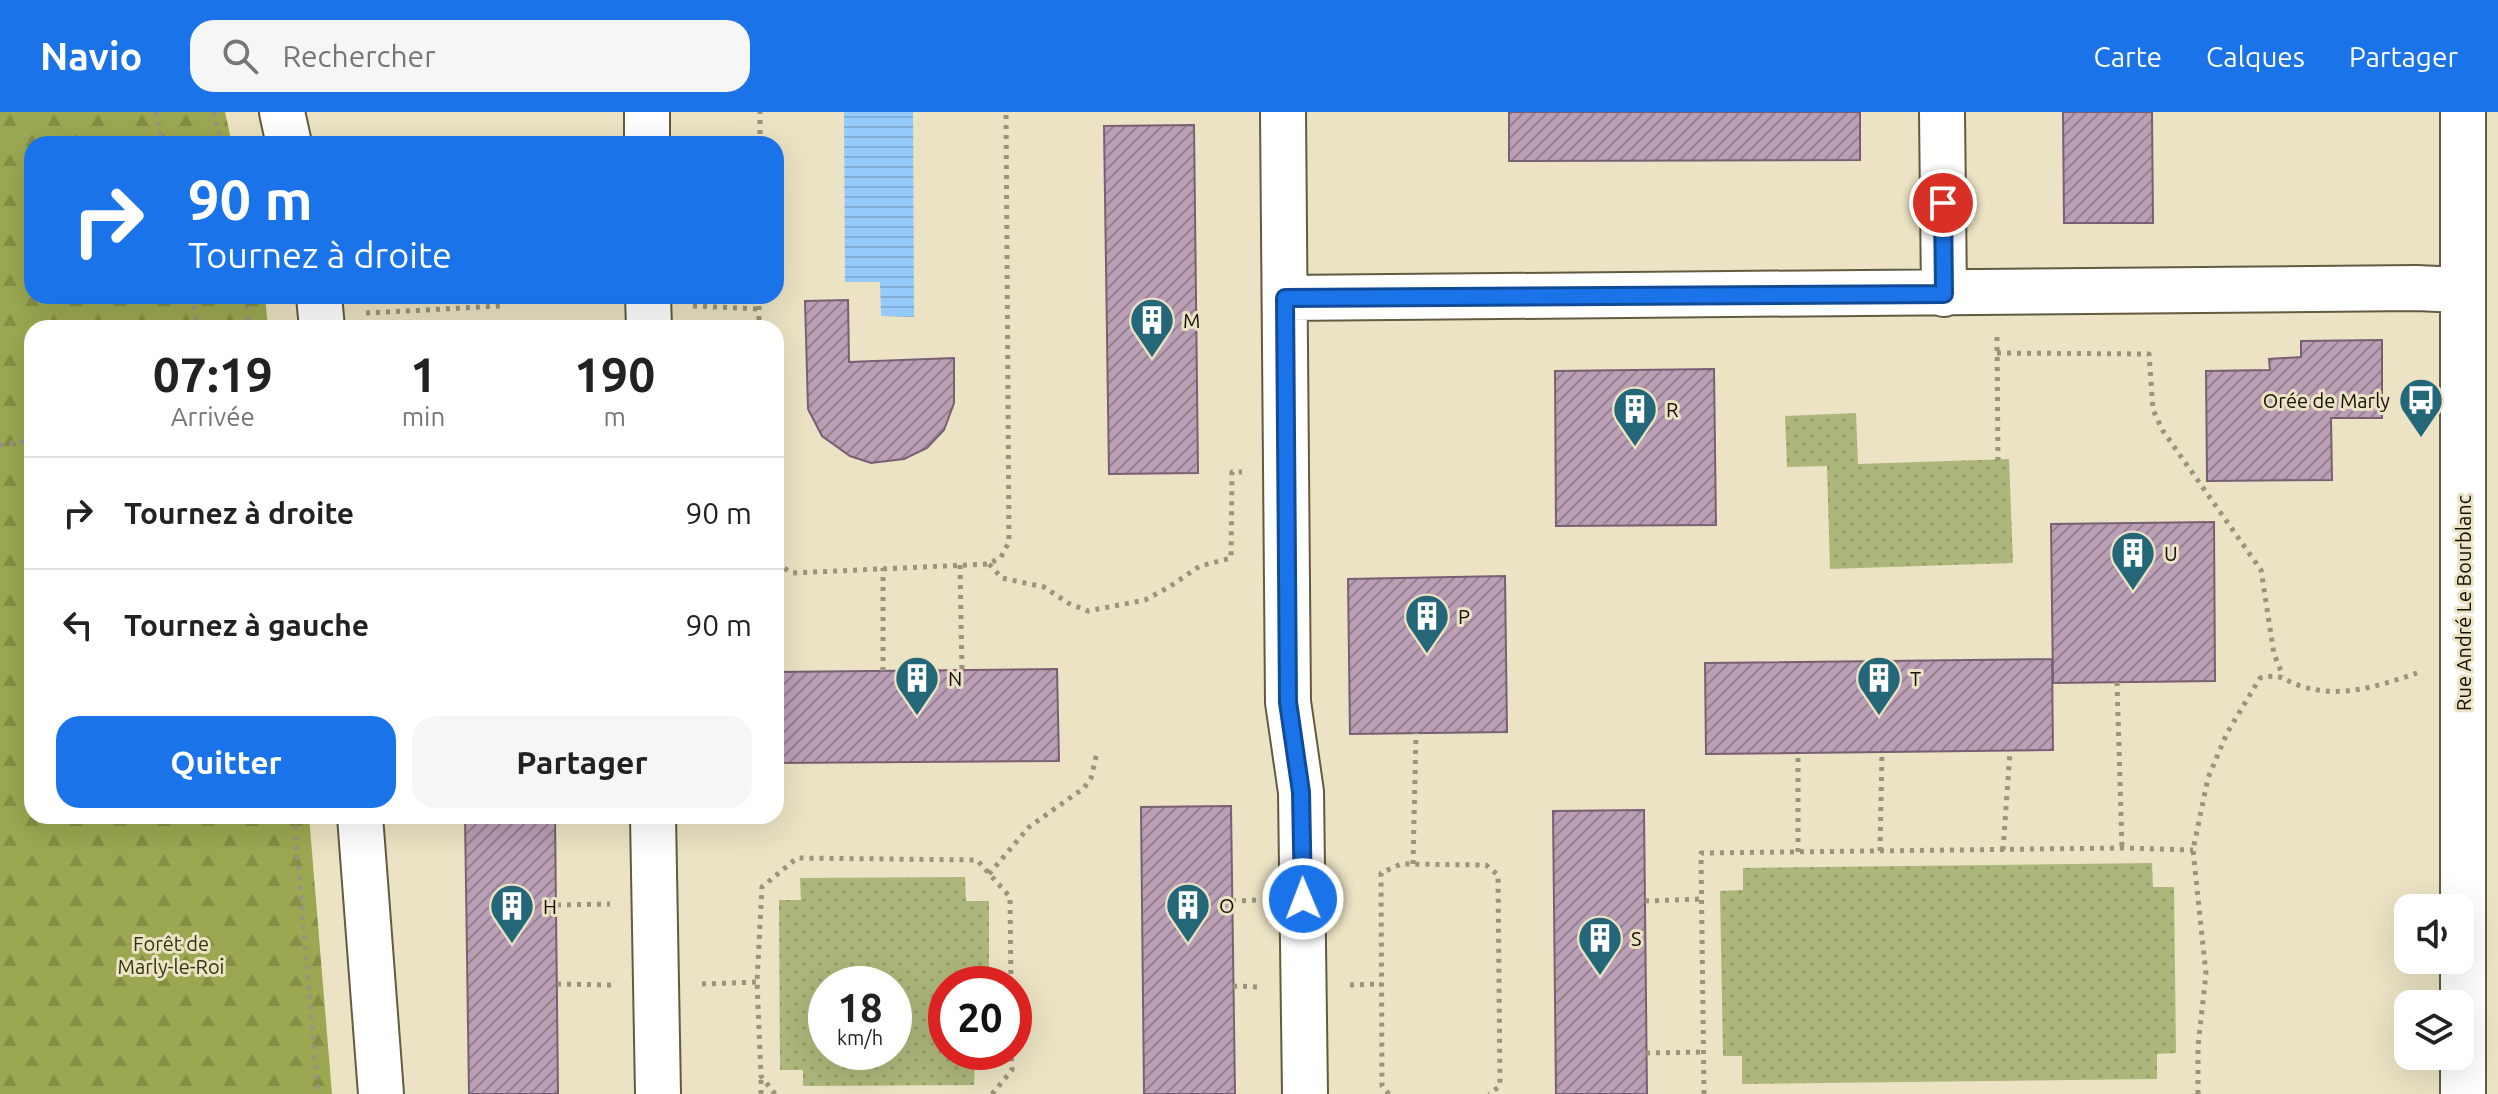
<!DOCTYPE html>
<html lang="fr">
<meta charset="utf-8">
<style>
:root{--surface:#fff;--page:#f6f6f6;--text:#222;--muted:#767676;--line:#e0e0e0;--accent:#1a73e8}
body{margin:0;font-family:Ubuntu,sans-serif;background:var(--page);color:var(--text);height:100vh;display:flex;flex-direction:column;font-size:30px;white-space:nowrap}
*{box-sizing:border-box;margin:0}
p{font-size:26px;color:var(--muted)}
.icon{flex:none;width:44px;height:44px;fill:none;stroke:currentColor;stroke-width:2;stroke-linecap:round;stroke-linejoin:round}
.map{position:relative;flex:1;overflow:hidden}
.panel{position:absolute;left:24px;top:208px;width:760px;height:504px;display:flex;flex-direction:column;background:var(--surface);border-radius:24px;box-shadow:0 8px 32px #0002}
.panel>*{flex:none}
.top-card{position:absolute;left:24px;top:24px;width:760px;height:168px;border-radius:24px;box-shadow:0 8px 32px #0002;background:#1a73e8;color:#fff;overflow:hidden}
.buttons{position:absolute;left:2394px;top:782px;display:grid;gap:16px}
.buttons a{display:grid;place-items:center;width:80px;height:80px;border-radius:16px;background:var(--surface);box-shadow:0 8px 32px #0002;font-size:40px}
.speed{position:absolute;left:808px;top:854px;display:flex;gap:16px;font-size:40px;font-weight:700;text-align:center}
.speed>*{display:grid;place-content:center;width:104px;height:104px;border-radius:50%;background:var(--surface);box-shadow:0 8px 32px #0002;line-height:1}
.speed small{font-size:20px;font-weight:400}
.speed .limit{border:12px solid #d22;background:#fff;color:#111}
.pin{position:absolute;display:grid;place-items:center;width:68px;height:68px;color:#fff;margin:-34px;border:4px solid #fff;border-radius:50%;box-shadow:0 2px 8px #0007}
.me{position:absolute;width:88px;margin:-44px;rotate:359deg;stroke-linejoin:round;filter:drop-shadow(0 0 6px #0008)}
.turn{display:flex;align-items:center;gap:28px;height:168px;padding:0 32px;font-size:36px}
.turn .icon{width:104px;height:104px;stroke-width:2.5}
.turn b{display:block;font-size:56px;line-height:68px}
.eta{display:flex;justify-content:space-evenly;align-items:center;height:136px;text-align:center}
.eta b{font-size:48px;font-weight:600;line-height:56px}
.action{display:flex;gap:16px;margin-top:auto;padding:16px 32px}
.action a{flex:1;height:92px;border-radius:24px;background:var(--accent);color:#fff;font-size:32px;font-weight:600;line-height:92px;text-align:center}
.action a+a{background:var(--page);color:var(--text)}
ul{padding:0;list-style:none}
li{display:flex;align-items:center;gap:24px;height:112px;padding:0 32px;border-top:2px solid var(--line)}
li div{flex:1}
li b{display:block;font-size:30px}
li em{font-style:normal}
header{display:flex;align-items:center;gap:48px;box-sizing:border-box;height:112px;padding:0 40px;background:var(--accent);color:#fff}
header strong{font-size:38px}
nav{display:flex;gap:44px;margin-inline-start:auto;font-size:28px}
.search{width:560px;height:72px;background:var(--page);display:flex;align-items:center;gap:20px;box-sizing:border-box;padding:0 28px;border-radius:24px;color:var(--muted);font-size:30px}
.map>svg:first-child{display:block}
</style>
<header>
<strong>Navio</strong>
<div class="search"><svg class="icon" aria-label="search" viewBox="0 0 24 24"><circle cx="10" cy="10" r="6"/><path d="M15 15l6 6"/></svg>Rechercher</div>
<nav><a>Carte</a><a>Calques</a><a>Partager</a></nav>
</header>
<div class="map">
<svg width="2498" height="982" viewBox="0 0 2498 982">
<defs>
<pattern id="forest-firs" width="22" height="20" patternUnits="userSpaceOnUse" patternTransform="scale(2)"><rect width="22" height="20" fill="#9ca851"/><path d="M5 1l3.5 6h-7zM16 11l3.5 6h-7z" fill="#858f45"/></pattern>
<pattern id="park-dots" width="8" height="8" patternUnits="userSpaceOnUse" patternTransform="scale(2)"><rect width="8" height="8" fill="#adb77b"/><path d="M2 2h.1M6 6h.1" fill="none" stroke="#949c69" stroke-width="1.8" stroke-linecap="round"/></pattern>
<pattern id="water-rules" width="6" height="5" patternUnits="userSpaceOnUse" patternTransform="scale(2)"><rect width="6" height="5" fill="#94cbfc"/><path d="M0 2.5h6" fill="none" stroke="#7fadd6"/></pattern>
<pattern id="building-hatch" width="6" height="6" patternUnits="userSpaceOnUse" patternTransform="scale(2)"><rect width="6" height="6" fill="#ba9fb5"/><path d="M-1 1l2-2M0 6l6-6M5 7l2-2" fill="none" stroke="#968091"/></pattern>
</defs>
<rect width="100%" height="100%" fill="#ebe3c3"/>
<path fill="url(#forest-firs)" d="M 0,0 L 225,0 L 232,32 L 32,32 L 32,184 L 265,184 L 268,216 L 32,216 L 32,704 L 309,704 L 332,982 L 0,982 Z"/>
<path fill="url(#park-dots)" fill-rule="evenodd" d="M 1856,301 L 1858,352 L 2009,347 L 2013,451 L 1830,457 L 1827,354 L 1787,355 L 1785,304 Z
M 2152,751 L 2153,775 L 2174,775 L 2176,941 L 2157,942 L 2157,967 L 1742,972 L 1742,944 L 1723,944 L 1720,779 L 1743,778 L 1743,756 Z
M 965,765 L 966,789 L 989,789 L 989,872 L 946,872 L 946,940 L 989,940 L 990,948 L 975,948 L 974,973 L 803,974 L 803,958 L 780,958 L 779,788 L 801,788 L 800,766 ZM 826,872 L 894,872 L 894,940 L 826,940 Z"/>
<path fill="url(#water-rules)" d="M 844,0 L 913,0 L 914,205 L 881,204 L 880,170 L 845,170 Z"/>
<path fill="url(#building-hatch)" stroke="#785f73" stroke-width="2" d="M 1509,0 L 1860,0 L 1860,48 L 1509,49 Z
M 2063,0 L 2152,0 L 2153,111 L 2064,111 Z
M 1194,13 L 1198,361 L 1109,362 L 1104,14 Z
M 848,188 L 849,250 L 954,246 L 954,291 L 944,318 L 927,336 L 904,347 L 871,351 L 850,344 L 822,324 L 808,297 L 805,189 Z
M 2382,228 L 2382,306 L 2331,306 L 2332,368 L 2207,369 L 2206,259 L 2270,258 L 2269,247 L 2301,245 L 2301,229 Z
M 1714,257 L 1716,413 L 1556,414 L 1555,259 Z
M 2214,410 L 2215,569 L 2053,571 L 2051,412 Z
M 1505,464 L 1507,620 L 1350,622 L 1348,467 Z
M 2052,547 L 2053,638 L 1706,642 L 1705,551 Z
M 1057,557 L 1059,649 L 776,651 L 776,560 Z
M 1231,694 L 1235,982 L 1144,982 L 1141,695 Z
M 1644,698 L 1647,982 L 1556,982 L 1553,699 Z
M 465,704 L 555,704 L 558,982 L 469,982 Z"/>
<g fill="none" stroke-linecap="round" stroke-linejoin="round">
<g stroke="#625b3f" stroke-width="48">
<path id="minor" d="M 282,0 L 289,32
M 647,0 L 647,32
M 1283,0 L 1288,590 L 1301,680 L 1305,982
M 1942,0 L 1944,182
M 2463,0 L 2463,982
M 319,184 L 322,216
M 648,184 L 649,216
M 1285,186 L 2416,176 L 2461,178
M 360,704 L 381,982
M 653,704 L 658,982"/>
</g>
<path stroke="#9a947c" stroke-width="5" stroke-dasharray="4 6" stroke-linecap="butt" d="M 156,0 L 163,32
M 214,0 L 222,32
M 760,32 L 760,0
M 192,184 L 198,216
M 245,184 L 249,216
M 759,184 L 759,216
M 693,194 L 759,197
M 366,201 L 501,194
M 1997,225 L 1998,348
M 1997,241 L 2149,242 L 2153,298 L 2163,319 L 2261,458 L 2274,542 L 2283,564
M 0,333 L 32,328
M 776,451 L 792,461 L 989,452 L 1001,445 L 1009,430 L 1006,0
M 989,452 L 1002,466 L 1044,475 L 1068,491 L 1088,499 L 1145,488 L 1169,475 L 1200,454 L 1231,446 L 1232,360 L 1242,360
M 960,453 L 962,559
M 883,559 L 883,456
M 2117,570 L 2122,736
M 294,704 L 318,982
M 2003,738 L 2010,639
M 1880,739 L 1882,640
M 1798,740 L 1798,641
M 1413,752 L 1416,621
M 989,762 L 1029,715 L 1084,676 L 1091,666 L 1097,640
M 1232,789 L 1259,788
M 1645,789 L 1702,787
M 557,793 L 610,792
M 557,872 L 612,873
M 702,872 L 757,870
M 1350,873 L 1381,872
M 1233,874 L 1260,875
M 1646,941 L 1704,940
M 761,982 L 761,965
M 775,982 L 761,964 L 757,870 L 762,775 L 797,746 L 977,748 L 1010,785 L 1011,872
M 992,982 L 1012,958 L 1011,940
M 1389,982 L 1382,974 L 1381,761 L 1401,752 L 1486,753 L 1498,763 L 1500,974 L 1489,982
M 1704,982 L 1701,741 L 2122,736 L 2193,738
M 2198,982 L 2198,934 L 2206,862 L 2193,738 L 2208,666 L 2227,621 L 2260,566 C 2284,561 2281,568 2301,574 C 2340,587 2379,574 2417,561"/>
<use href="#minor" stroke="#fff" stroke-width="44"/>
</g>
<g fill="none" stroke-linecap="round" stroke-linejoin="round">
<g stroke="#114b97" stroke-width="20">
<path id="route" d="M 1303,787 L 1301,680 L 1288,590 L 1285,186 L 1944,182 L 1943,91"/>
</g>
<use href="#route" stroke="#1a73e8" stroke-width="14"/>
</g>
<defs>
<g id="building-pin" transform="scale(2.3)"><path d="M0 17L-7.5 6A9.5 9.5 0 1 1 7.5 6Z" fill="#246779" stroke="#ebe3c3"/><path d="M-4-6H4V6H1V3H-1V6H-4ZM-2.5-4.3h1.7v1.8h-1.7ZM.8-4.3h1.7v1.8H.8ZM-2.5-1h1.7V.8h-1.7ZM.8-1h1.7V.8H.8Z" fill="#fff"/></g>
<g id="bus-pin" transform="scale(2.3)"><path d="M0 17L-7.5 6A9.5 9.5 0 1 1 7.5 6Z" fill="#246779" stroke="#ebe3c3"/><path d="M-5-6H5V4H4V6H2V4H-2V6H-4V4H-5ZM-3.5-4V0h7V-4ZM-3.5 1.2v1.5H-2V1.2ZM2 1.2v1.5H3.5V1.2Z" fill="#fff"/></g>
</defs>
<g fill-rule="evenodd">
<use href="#building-pin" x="1152" y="208"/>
<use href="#bus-pin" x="2421" y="288"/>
<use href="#building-pin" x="1635" y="297"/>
<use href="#building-pin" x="2133" y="441"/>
<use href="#building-pin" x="1427" y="504"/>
<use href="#building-pin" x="917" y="566"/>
<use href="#building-pin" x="1879" y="566"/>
<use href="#building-pin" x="1188" y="793"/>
<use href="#building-pin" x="512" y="794"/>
<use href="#building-pin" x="1600" y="826"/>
</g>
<g text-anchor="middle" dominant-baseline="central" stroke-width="6" stroke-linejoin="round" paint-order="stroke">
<g font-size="20" fill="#120f05" stroke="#ebe3c3" text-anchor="start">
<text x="1183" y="208">M</text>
<text x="2390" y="288" text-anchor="end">Orée de Marly</text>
<text x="1666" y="297">R</text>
<text x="2164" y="441">U</text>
<text x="1458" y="504">P</text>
<text x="948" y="566">N</text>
<text x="1910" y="566">T</text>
<text x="1219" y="793">O</text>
<text x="543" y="794">H</text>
<text x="1631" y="826">S</text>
</g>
<g font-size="20" fill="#120f05" stroke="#ebe3c3">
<text transform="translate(2463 491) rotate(-90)">Rue André Le Bourblanc</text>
</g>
<g font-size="20" fill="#30350f" stroke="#ebe3c3">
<text x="171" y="831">Forêt de<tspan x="171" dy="23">Marly-le-Roi</tspan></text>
</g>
</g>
</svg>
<div class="buttons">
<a><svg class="icon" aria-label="sound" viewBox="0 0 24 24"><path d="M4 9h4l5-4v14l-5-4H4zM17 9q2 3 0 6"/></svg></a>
<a><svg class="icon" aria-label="layers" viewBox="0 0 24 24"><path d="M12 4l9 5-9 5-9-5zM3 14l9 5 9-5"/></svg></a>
</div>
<div class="speed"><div>18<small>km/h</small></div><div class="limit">20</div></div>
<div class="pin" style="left:1943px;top:91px;background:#d93025"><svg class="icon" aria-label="arrive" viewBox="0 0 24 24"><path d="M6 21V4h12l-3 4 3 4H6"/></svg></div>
<svg class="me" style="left:1303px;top:787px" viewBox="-20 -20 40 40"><circle r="17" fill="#1a73e8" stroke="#fff" stroke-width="3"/><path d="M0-11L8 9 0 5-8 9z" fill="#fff"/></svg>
<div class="top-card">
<div class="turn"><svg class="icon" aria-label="right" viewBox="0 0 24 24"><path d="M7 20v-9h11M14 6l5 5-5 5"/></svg><div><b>90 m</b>Tournez à droite</div></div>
</div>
<section class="panel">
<div class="eta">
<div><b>07:19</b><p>Arrivée</p></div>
<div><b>1</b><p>min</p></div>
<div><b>190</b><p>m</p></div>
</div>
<ul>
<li><svg class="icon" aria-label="right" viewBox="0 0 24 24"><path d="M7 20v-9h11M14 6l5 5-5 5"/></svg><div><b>Tournez à droite</b></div><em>90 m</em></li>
<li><svg class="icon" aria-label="left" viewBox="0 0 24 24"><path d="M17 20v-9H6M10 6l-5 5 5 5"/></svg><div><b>Tournez à gauche</b></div><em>90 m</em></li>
</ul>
<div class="action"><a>Quitter</a><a>Partager</a></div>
</section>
</div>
